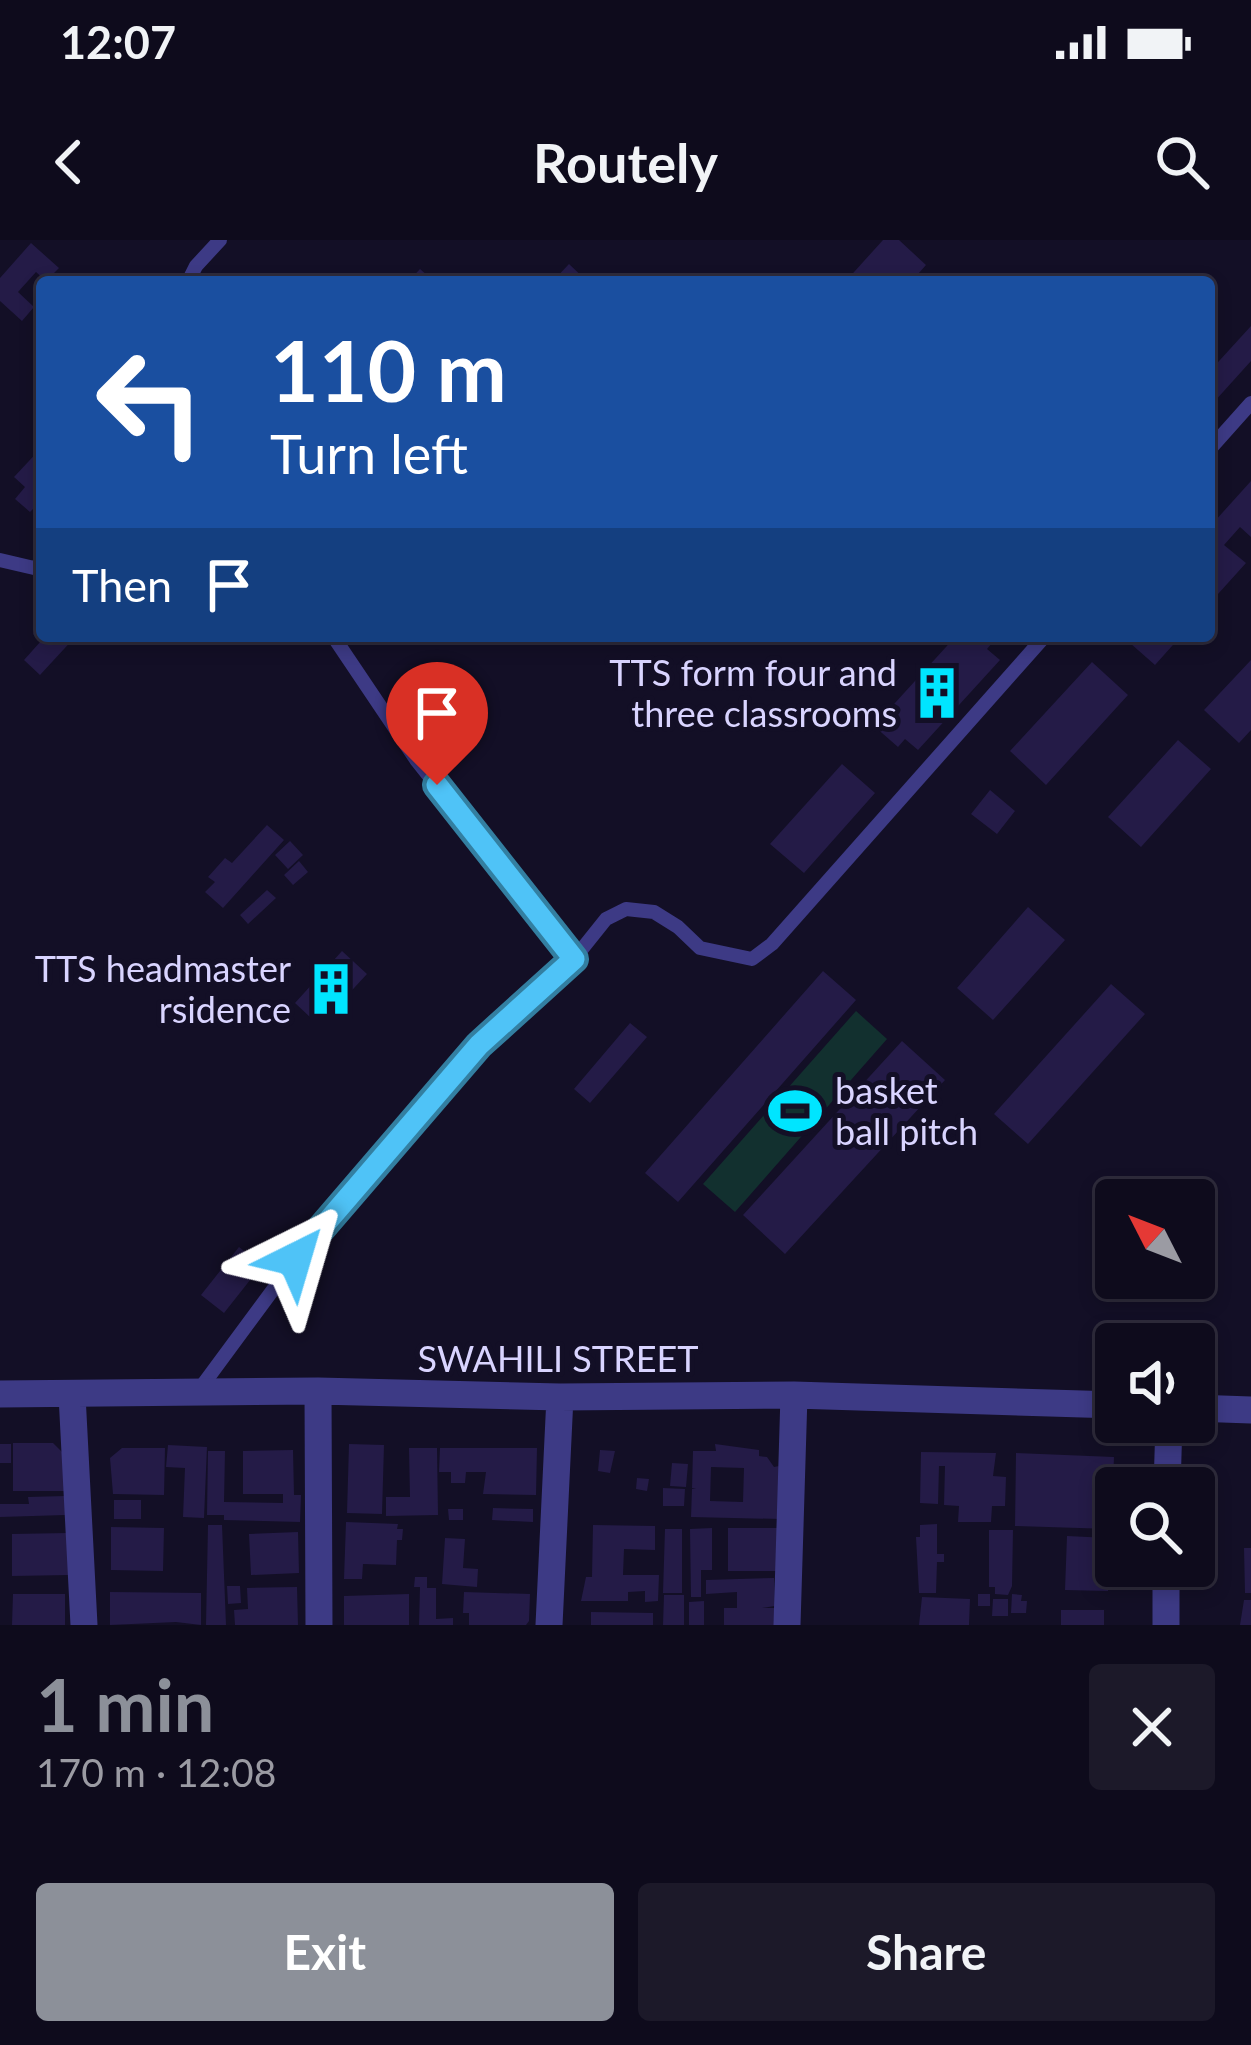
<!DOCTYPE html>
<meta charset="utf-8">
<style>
:root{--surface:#0e0b1c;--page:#1c1929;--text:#f1f3f6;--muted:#9b9ba3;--line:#2e2b3b;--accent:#8c9099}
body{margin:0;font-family:Lato,sans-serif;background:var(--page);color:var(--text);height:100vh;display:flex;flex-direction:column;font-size:45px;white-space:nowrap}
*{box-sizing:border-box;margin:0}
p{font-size:39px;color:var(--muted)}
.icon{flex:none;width:66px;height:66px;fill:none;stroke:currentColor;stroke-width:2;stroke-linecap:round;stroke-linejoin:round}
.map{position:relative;height:1385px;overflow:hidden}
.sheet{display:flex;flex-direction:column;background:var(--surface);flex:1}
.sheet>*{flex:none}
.banner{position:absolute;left:36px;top:36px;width:1179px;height:366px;border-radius:12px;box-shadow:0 6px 18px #0003,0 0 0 3px var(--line);background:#1a4fa0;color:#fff;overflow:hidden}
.needle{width:78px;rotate:312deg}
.tools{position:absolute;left:1095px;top:939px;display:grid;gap:24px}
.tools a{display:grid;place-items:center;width:120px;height:120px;border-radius:12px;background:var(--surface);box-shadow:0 6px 18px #0003,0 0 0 3px var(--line);font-size:60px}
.pin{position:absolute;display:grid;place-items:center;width:102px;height:102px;color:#fff;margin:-123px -51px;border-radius:50% 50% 50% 0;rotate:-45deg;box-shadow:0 0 12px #0007}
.pin .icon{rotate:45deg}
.me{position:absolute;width:132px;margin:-66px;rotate:40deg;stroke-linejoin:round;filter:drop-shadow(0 0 9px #0008)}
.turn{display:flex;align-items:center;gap:42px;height:252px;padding:0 36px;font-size:54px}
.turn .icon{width:156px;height:156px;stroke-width:2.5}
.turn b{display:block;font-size:84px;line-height:102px}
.then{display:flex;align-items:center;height:114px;padding:0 36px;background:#0003;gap:24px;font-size:45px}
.round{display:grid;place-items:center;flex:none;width:126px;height:126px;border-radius:12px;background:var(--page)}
.summary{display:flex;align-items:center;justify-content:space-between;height:204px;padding:0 36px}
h1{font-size:72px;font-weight:700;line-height:90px;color:var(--accent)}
.button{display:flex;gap:24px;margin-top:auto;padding:24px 36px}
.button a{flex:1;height:138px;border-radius:12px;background:var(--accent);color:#fff;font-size:48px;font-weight:700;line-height:138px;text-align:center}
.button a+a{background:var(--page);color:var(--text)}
.status{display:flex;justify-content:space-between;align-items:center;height:84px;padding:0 60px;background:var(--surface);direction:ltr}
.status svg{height:33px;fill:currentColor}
header{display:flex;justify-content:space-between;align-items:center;height:156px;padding:0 36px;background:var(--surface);font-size:54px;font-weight:700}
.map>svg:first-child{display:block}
</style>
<div class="status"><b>12:07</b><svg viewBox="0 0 49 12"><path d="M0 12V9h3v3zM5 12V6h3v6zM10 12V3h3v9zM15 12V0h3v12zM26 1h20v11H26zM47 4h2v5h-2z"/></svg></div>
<header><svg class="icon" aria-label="back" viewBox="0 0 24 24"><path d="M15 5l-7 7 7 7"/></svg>Routely<svg class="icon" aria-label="search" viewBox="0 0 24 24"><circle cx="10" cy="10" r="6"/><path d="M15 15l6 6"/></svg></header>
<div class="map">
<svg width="1251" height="1385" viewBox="0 0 1251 1385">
<rect width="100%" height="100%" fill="#130f26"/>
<path fill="#12302f" d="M 856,771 L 887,799 L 735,972 L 703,944 Z"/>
<path fill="#241b47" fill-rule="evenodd" d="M 883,0 L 899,0 L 926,25 L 911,42 L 845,42 Z
M 31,3 L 59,28 L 46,41 L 36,32 L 18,52 L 34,67 L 22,81 L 0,61 L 0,38 Z
M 569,24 L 588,42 L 552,42 Z
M 420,29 L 435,42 L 408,42 Z
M 1251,86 L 1251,121 L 1214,162 L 1209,157 L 1209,132 Z
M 42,207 L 42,275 L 34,268 L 30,272 L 15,259 L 25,247 L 14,237 Z
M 1251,241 L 1251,297 L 1240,287 L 1224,305 L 1246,323 L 1209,364 L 1209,294 L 1217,285 L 1214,282 Z
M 42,383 L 42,396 L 76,396 L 40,435 L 24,420 L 41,401 L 33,394 Z
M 956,396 L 998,396 L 987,409 L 1000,420 L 918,510 L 905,499 L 898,507 L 874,486 Z
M 1122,396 L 1181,396 L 1155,425 Z
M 1251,420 L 1251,490 L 1239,503 L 1204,470 Z
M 1092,422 L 1128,455 L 1046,545 L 1010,511 Z
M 1178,500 L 1211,529 L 1141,607 L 1108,577 Z
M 842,524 L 875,553 L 804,633 L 770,604 Z
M 990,550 L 1015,571 L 997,594 L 971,574 Z
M 267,585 L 284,600 L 223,668 L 205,652 L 215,642 L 208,637 L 225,618 L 232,623 Z
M 290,601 L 303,615 L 288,629 L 275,615 Z
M 299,621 L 308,632 L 293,645 L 284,635 Z
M 267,650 L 276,658 L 248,684 L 240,675 Z
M 1028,667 L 1065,700 L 993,780 L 957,748 Z
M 342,711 L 367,734 L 330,774 L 321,766 L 311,778 L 295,763 Z
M 823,731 L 856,760 L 678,962 L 645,933 Z
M 1111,744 L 1145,774 L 1028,904 L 994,874 Z
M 630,783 L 647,797 L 590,863 L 574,849 Z
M 902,801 L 945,840 L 785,1014 L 743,975 Z
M 239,1007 L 262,1025 L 224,1073 L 201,1055 Z
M 1116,1022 L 1116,1038 L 1138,1038 L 1116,1061 L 1096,1043 Z
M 13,1203 L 53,1203 L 69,1219 L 67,1251 L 13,1251 Z
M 0,1204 L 11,1204 L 11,1223 L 0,1223 Z
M 349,1204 L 384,1205 L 382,1274 L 347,1273 Z
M 715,1204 L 759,1210 L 759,1216 L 767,1217 L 774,1227 L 779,1226 L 780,1279 L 691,1277 L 692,1249 L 696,1248 L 692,1248 L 693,1211 L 716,1211 ZM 711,1227 L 744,1228 L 743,1262 L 710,1261 Z
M 168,1205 L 207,1207 L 204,1278 L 183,1277 L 185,1228 L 166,1227 Z
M 122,1208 L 165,1208 L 164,1255 L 113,1254 L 110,1218 Z
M 409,1208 L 437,1208 L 438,1275 L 386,1276 L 386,1257 L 410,1257 Z
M 440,1208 L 537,1208 L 536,1255 L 483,1254 L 486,1232 L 466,1232 L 465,1243 L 451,1243 L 451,1232 L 439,1232 Z
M 293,1210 L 294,1255 L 301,1255 L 300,1282 L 224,1280 L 224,1275 L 207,1275 L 208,1211 L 225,1211 L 224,1262 L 283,1263 L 283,1254 L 243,1254 L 243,1211 Z
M 600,1210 L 615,1211 L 610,1233 L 598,1231 Z
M 921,1212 L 996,1213 L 993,1236 L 1006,1237 L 1005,1266 L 992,1266 L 991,1282 L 958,1282 L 959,1266 L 944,1265 L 945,1226 L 939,1226 L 938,1264 L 920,1263 Z
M 1016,1213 L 1114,1217 L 1111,1289 L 1015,1286 Z
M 672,1223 L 688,1224 L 686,1247 L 670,1246 Z
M 637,1238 L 649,1239 L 647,1251 L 636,1249 Z
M 663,1248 L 685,1249 L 684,1266 L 663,1266 Z
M 65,1256 L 65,1275 L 0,1277 L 0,1264 L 29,1264 L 28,1257 Z
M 114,1260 L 141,1260 L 141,1279 L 114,1279 Z
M 493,1268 L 533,1269 L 533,1282 L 492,1280 Z
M 448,1269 L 463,1269 L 463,1280 L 449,1280 Z
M 346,1282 L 398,1284 L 397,1289 L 403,1289 L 402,1300 L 397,1300 L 396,1325 L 363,1324 L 362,1339 L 344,1339 Z
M 937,1284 L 937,1314 L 944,1314 L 944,1322 L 937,1322 L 936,1353 L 919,1353 L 916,1297 L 920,1297 L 920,1285 Z
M 208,1285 L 222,1285 L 226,1385 L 206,1385 Z
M 593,1285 L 655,1286 L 655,1310 L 624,1309 L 623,1335 L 659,1335 L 658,1361 L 645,1362 L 645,1351 L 628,1352 L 628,1361 L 581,1361 L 586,1337 L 592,1337 Z
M 111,1287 L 164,1288 L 163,1331 L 111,1330 Z
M 712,1288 L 712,1330 L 701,1330 L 701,1357 L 691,1357 L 690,1289 Z
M 728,1288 L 780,1288 L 780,1331 L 728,1331 Z
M 665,1289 L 682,1289 L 682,1353 L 663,1353 Z
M 989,1290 L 1013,1290 L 1012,1346 L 1008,1355 L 995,1354 L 995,1347 L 989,1347 Z
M 298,1292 L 299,1333 L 251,1335 L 249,1294 Z
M 68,1293 L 69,1335 L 12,1336 L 12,1294 Z
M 1067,1296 L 1109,1298 L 1108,1351 L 1065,1350 Z
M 445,1298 L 465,1299 L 463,1328 L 478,1329 L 477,1347 L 442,1344 Z
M 1244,1308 L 1251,1308 L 1251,1353 L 1245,1353 Z
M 415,1337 L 427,1337 L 427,1348 L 436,1348 L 436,1379 L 453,1378 L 453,1385 L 419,1385 L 420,1347 L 414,1347 Z
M 774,1338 L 775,1366 L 762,1368 L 775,1368 L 774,1385 L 724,1385 L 724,1368 L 737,1368 L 737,1352 L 706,1354 L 706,1340 Z
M 227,1346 L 240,1346 L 241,1363 L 228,1364 Z
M 297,1347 L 298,1385 L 235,1385 L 234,1370 L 248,1369 L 247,1348 Z
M 110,1352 L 201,1353 L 201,1385 L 176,1382 L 110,1385 Z
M 464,1352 L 530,1354 L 529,1381 L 526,1385 L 469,1385 L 469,1373 L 463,1373 Z
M 13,1354 L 65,1354 L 65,1385 L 12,1385 Z
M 409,1354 L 409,1385 L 344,1385 L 344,1356 Z
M 978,1354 L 990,1354 L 990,1366 L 978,1366 Z
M 1012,1354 L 1022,1355 L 1021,1361 L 1027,1361 L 1026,1373 L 1011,1373 Z
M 664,1355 L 684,1355 L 684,1385 L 663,1385 Z
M 922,1357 L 970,1359 L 969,1385 L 919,1385 Z
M 993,1359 L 1008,1359 L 1008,1376 L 992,1376 Z
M 1244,1360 L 1251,1360 L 1251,1385 L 1240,1385 Z
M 704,1361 L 704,1385 L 689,1385 L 689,1362 Z
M 1061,1370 L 1104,1370 L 1104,1385 L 1061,1385 Z
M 591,1372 L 653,1373 L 653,1385 L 591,1385 Z"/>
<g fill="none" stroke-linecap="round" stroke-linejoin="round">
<path stroke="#3d3a85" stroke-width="14" d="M 188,42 L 196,26 L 220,0
M 1209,210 L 1251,163
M 0,320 L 34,328 L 42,323
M 333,396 L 417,521 L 574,719
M 199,1150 L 295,1020 L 404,890 L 479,805 L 574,719 L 606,679 L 626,669 L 654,672 L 678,687 L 700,708 L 752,719 L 772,704 L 1045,396"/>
<path stroke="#3d3a85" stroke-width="27" d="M 318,1151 L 319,1385
M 0,1154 L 318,1151 L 560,1157 L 794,1155 L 1116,1165
M 72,1155 L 84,1385
M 1194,1168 L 1251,1170
M 1167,1248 L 1169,1182
M 1166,1326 L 1166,1385
M 549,1385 L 560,1157
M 787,1385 L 794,1155"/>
</g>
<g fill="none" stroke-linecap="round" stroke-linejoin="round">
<g stroke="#337fa1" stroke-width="30">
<path id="route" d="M 295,1019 L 479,805 L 574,719 L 437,545"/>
</g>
<use href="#route" stroke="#4fc3f7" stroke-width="21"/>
</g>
<defs>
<g id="building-bare" transform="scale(4.14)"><path d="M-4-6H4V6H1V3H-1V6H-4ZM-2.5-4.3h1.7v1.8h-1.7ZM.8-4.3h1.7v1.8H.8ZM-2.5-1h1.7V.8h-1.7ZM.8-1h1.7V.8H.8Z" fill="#00e5ff" stroke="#130f26" stroke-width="2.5" paint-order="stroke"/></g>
<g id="stadium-bare" transform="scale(4.14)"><path d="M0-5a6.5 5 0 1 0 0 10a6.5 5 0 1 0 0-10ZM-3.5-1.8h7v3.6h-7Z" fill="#00e5ff" stroke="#130f26" stroke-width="2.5" paint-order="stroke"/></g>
</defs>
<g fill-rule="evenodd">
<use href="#building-bare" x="937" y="453"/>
<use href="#building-bare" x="331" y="749"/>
<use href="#stadium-bare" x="795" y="871"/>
</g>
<g text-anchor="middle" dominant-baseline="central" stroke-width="10" stroke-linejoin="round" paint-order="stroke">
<g font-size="36" fill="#d9d4ff" stroke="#130f26" text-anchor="end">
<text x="897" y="432">TTS form four and<tspan x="897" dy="41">three classrooms</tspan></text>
<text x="291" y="728">TTS headmaster<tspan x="291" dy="41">rsidence</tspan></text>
<text x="835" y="850" text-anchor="start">basket<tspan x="835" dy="41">ball pitch</tspan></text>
</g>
<g font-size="36" fill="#d9d4ff" stroke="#130f26">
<text x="558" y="1118">SWAHILI STREET</text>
</g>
</g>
</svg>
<div class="tools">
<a><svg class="needle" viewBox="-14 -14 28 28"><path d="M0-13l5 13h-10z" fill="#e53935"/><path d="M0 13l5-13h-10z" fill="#9b9ba3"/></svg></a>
<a><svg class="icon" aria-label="sound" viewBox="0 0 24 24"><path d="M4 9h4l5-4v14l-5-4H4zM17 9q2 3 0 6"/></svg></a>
<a><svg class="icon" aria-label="search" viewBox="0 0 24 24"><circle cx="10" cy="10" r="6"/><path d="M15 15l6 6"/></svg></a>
</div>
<div class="pin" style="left:437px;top:545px;background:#d93025"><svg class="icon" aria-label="arrive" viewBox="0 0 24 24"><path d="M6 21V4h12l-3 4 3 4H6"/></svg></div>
<svg class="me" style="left:295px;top:1019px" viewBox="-20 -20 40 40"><path d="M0-17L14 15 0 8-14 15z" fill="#4fc3f7" stroke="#fff" stroke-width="4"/></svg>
<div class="banner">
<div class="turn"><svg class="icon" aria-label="left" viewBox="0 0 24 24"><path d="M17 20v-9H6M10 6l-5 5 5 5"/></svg><div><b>110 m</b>Turn left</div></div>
<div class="then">Then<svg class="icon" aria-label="arrive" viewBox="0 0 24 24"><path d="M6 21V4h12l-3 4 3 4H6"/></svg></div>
</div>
</div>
<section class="sheet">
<div class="summary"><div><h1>1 min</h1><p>170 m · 12:08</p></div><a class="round"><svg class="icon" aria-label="close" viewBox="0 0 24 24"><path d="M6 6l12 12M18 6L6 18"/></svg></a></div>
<div class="button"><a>Exit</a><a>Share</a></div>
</section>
